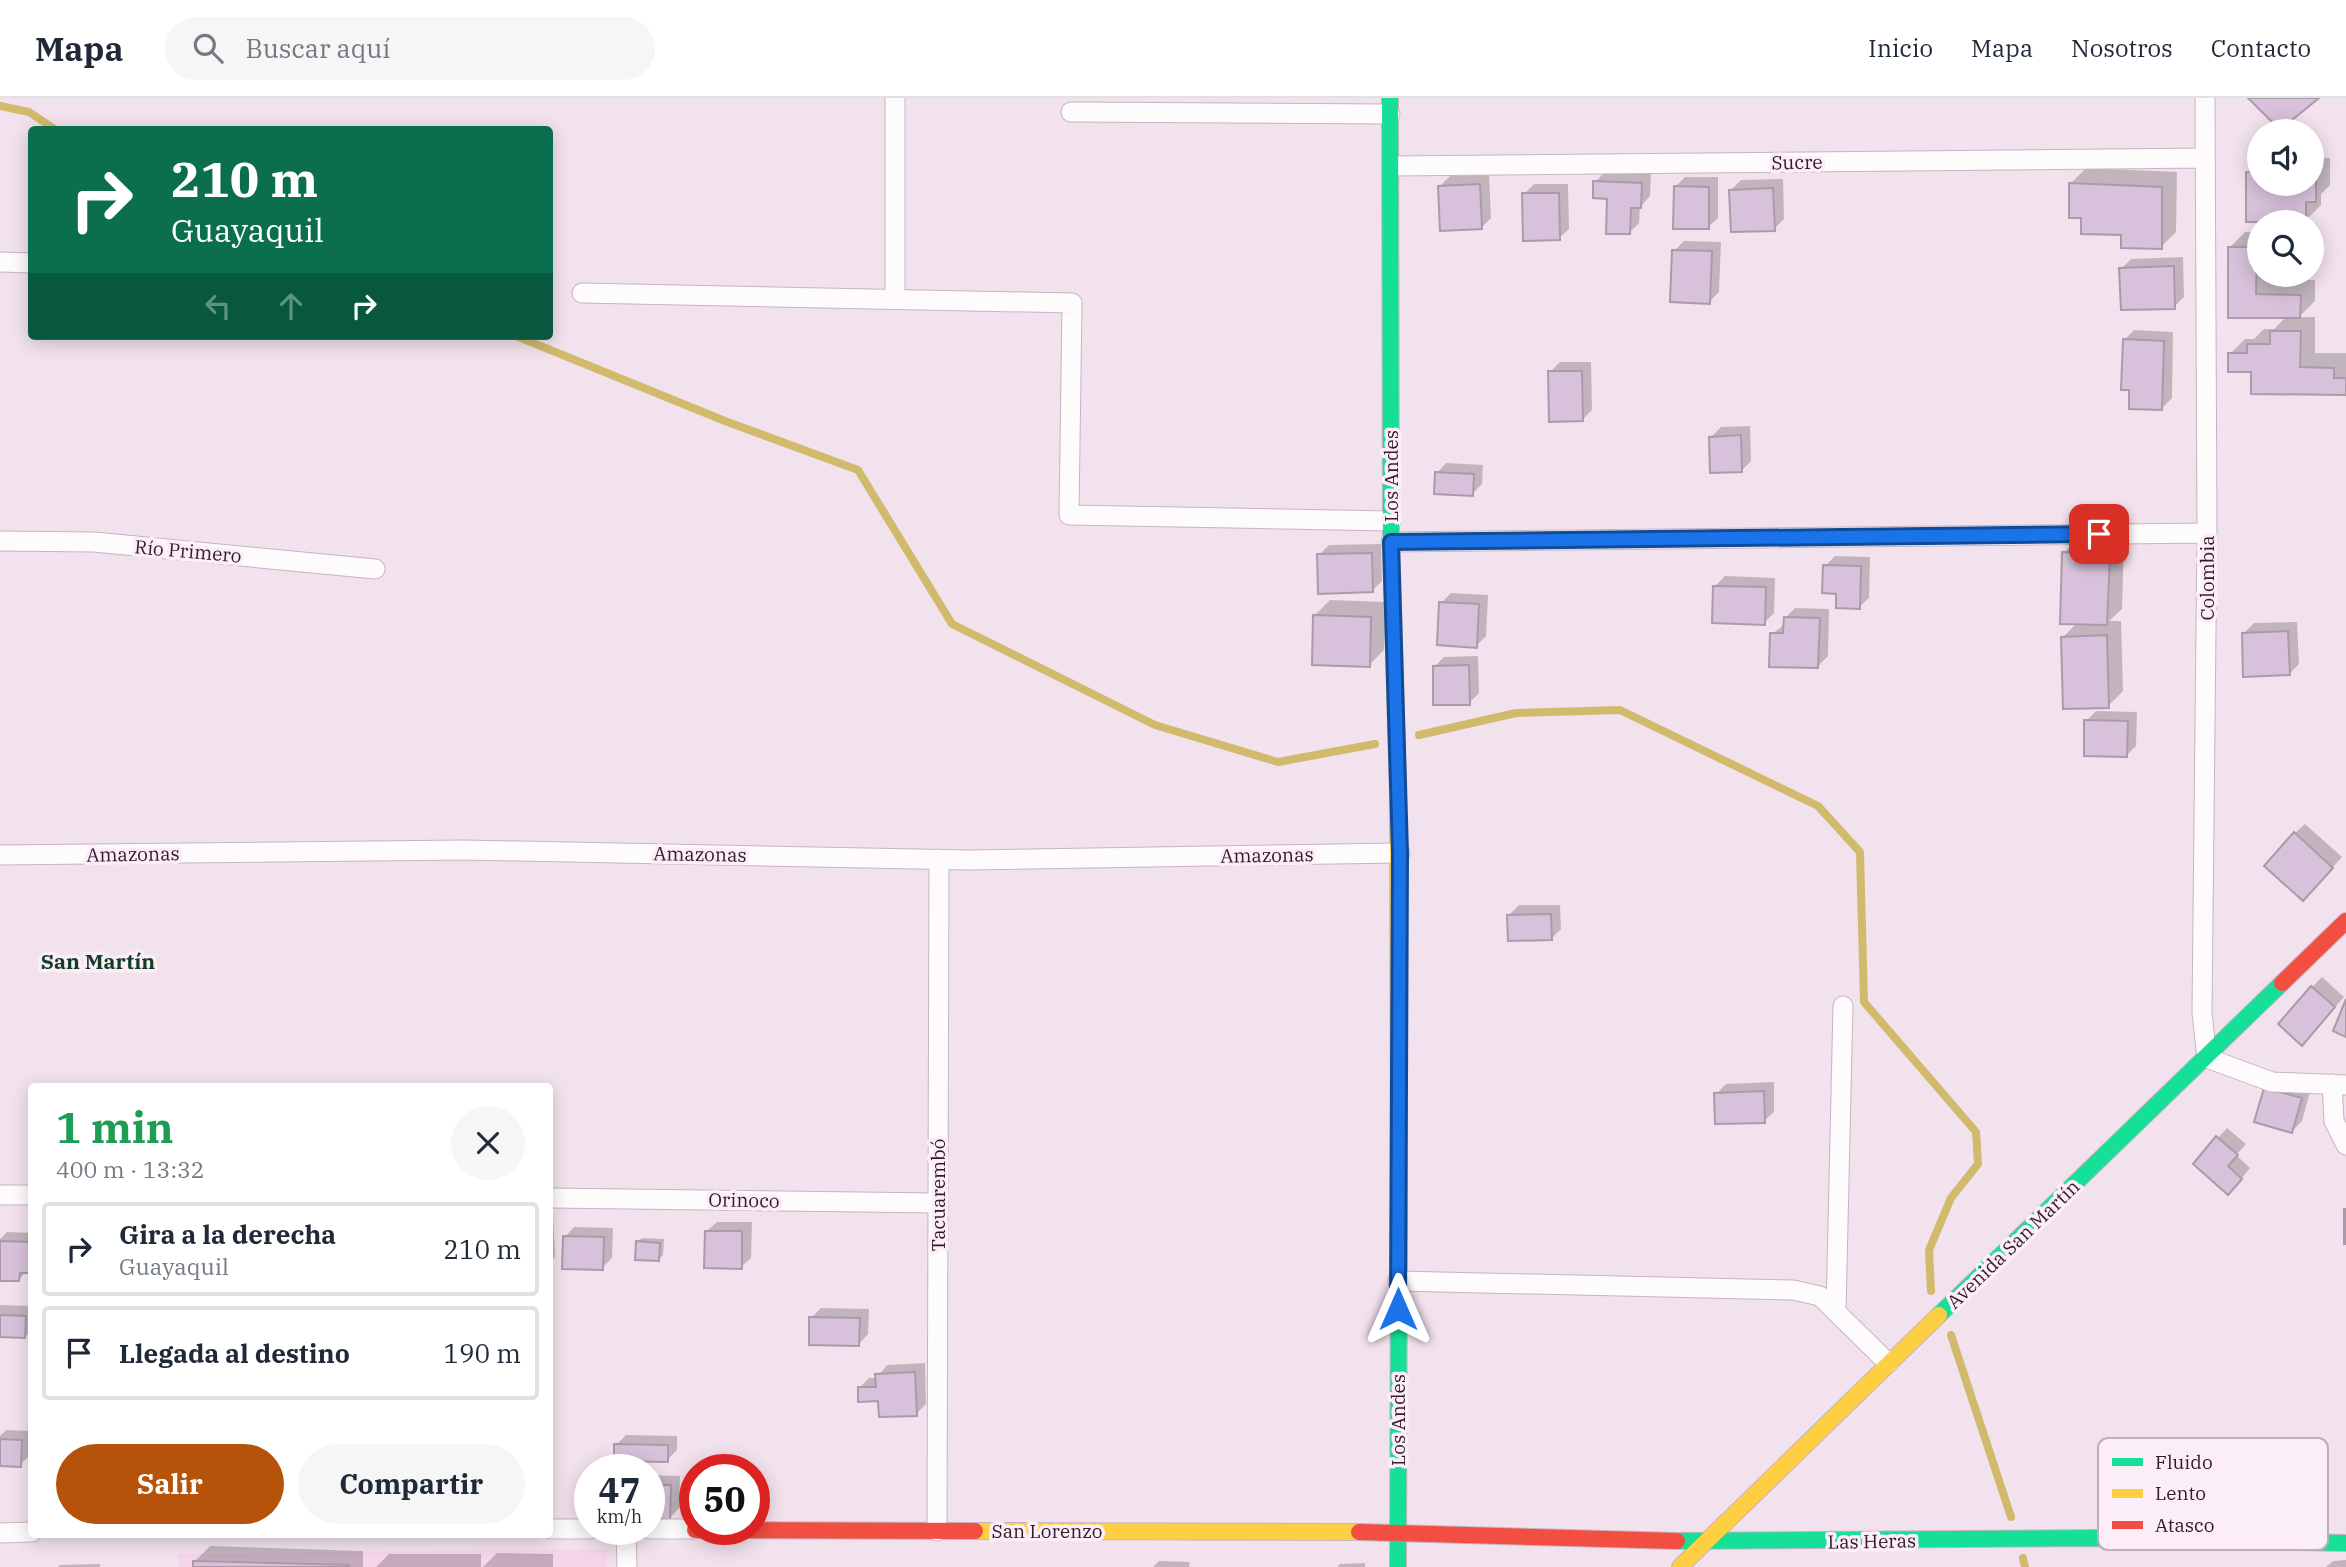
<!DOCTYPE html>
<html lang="es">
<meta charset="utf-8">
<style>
:root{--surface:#fff;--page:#f6f6f7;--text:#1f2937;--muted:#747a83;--line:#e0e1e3;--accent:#b45309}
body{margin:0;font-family:"IBM Plex Serif",serif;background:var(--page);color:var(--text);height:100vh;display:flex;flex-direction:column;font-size:26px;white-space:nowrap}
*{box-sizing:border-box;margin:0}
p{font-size:23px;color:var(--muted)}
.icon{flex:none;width:38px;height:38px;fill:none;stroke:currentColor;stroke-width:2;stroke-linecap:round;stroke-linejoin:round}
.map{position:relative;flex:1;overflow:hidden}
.drawer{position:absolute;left:28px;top:985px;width:525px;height:455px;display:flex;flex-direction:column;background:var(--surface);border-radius:7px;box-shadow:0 4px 18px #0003}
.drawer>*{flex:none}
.banner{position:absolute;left:28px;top:28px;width:525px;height:214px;border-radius:7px;box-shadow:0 4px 18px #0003;background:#0b6e4f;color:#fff;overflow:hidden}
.buttons{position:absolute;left:2247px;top:21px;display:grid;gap:14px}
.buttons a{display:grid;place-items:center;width:77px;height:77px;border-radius:50%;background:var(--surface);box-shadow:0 4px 18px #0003;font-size:35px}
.speed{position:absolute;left:574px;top:1356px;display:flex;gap:14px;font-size:35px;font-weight:700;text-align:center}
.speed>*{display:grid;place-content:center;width:91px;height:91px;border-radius:50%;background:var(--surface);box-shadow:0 4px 18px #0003;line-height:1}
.speed small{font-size:18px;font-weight:400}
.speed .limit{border:10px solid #d22;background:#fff;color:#111}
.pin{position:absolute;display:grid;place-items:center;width:60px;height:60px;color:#fff;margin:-30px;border-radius:14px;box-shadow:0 4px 10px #0006}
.me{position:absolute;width:77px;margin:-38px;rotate:0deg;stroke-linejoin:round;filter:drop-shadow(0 0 5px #0008)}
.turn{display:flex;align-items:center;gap:24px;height:147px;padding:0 28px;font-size:32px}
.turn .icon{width:91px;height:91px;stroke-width:2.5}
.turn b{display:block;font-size:49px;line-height:60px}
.lanes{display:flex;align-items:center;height:66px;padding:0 28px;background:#0003;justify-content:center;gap:35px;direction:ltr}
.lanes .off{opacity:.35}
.round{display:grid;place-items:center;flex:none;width:74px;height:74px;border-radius:37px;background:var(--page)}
.summary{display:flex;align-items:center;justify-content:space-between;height:119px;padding:0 28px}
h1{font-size:42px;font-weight:700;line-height:52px;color:#1e9e55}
.action{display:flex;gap:14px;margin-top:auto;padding:14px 28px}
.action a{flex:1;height:80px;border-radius:42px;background:var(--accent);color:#fff;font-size:28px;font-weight:700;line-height:80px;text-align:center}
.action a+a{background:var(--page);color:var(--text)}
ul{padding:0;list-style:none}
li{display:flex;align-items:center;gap:21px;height:94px;margin:0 14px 10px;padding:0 14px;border:4px solid var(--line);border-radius:7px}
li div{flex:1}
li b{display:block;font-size:26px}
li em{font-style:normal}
header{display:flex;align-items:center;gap:42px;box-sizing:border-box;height:98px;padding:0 35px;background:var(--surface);border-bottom:2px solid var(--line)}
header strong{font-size:33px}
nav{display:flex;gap:38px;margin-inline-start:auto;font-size:24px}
.search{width:490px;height:63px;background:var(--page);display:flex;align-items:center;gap:18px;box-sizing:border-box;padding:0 24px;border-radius:38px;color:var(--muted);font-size:26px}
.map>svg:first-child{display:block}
</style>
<header>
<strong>Mapa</strong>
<div class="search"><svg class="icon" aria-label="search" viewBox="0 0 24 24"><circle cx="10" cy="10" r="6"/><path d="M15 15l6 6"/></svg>Buscar aquí</div>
<nav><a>Inicio</a><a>Mapa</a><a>Nosotros</a><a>Contacto</a></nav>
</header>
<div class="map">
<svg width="2346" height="1469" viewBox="0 0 2346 1469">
<rect width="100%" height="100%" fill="#f2e2ed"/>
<path fill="#f5d5eb" d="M 607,1451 L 607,1469 L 179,1469 L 178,1456 Z"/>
<path fill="#0003" d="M 2312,60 L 2330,60 L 2330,87 L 2321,96 L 2321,107 L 2306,122 L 2248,122 L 2248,75 L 2259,64 L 2259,86 L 2312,86 Z
M 2086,70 L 2177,74 L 2176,134 L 2161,149 L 2083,118 L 2071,85 Z
M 1605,74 L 1651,75 L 1650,98 L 1640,109 L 1639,125 L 1629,135 L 1595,84 Z
M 1489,77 L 1491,120 L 1481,130 L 1440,88 L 1450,78 Z
M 1685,79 L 1718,79 L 1718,120 L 1708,129 L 1675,89 Z
M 1783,81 L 1784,121 L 1774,131 L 1731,92 L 1741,82 Z
M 1534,86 L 1568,86 L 1569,131 L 1559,140 L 1524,96 Z
M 2245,134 L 2259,134 L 2259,177 L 2271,177 L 2270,182 L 2315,182 L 2315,203 L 2299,219 L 2315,219 L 2315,255 L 2346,255 L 2346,295 L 2252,272 L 2230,256 L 2245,241 L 2254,241 L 2264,231 L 2274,231 L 2287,218 L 2229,218 L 2230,149 Z
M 1684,143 L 1721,144 L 1719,194 L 1709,204 L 1674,153 Z
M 2183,159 L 2184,199 L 2174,209 L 2121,171 L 2131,161 Z
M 2134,232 L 2173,234 L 2172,300 L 2162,310 L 2131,291 L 2124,242 Z
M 1560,264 L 1591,264 L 1592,312 L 1582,322 L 1550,274 Z
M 1750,328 L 1751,363 L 1741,373 L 1711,339 L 1721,329 Z
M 1446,365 L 1483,367 L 1482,386 L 1472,396 L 1437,375 Z
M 2079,440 L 2124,441 L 2122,511 L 2109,523 L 2121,523 L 2123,593 L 2108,608 L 2063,539 L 2077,525 L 2064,455 Z
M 1381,446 L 1382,483 L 1373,492 L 1319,457 L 1329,447 Z
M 1835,458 L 1870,459 L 1869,500 L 1859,509 L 1838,494 L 1825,468 Z
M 1725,478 L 1775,480 L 1774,515 L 1764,525 L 1715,488 Z
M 1451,495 L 1488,497 L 1486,538 L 1476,548 L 1441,505 Z
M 1330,502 L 1386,504 L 1384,552 L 1369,567 L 1315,517 Z
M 1795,510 L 1829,511 L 1828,558 L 1818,568 L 1772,536 L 1785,526 L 1785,520 Z
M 2297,524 L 2299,566 L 2289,576 L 2244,535 L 2254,525 Z
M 1478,558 L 1479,595 L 1469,605 L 1435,568 L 1444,559 Z
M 2096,613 L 2137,614 L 2136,648 L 2126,658 L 2086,623 Z
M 2305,726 L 2342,759 L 2313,791 L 2295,735 Z
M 1519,807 L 1560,807 L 1561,831 L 1551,841 L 1509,817 Z
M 2322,879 L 2344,899 L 2312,936 L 2312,889 Z
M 1774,984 L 1774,1014 L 1764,1023 L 1716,996 L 1726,986 Z
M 2311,990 L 2302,1023 L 2292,1033 L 2265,991 Z
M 2227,1030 L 2246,1046 L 2236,1057 L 2250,1070 L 2238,1085 L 2195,1066 Z
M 550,1117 L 553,1117 L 555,1159 L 550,1164 Z
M 717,1124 L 752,1124 L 751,1160 L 741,1169 L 707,1133 Z
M 574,1129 L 613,1130 L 612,1160 L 602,1170 L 565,1139 Z
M 7,1134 L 32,1135 L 32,1173 L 27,1173 L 18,1182 L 0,1181 L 0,1141 Z
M 642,1140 L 664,1141 L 663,1157 L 658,1162 L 637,1144 Z
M 0,1207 L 32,1208 L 32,1232 L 25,1239 L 0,1238 Z
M 821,1210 L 869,1211 L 868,1236 L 859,1246 L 811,1220 Z
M 925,1265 L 926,1306 L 916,1316 L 859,1290 L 869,1280 L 877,1280 L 887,1267 Z
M 6,1332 L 31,1333 L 30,1357 L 20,1367 L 0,1366 L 0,1338 Z
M 626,1337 L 677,1338 L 677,1352 L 667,1362 L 616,1347 Z
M 624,1367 L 639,1368 L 639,1372 L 619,1372 Z
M 649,1377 L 680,1378 L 679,1410 L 670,1420 L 649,1420 Z
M 210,1448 L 363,1453 L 363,1469 L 195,1469 L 195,1463 Z
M 497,1455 L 553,1456 L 553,1469 L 483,1469 Z
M 389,1456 L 481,1456 L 481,1469 L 376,1469 Z
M 2346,1462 L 2346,1469 L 2326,1469 L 2333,1463 Z
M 1159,1463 L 1190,1464 L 1189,1469 L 1153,1469 Z
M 1365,1465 L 1365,1469 L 1337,1469 L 1340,1466 Z
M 100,1466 L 100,1469 L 58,1469 L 60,1467 Z"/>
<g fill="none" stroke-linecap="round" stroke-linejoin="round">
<path stroke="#d1ba6c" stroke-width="8" d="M 0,8 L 29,14 L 56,32
M 516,238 L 725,323 L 858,372 L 952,526 L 1155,627 L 1278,664 L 1375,646
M 1419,637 L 1516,615 L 1620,612 L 1818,708 L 1860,754 L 1864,904 L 1976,1034 L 1978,1066 L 1951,1100 L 1929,1152 L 1931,1193
M 1951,1237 L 2011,1419
M 2023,1460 L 2025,1469"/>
</g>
<path fill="#d8c2db" stroke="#aa9aaa" stroke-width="2" d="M 2248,0 L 2319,0 L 2280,32 Z
M 2246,74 L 2259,74 L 2259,86 L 2312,86 L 2312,74 L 2316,74 L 2316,104 L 2306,104 L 2306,124 L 2246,124 Z
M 1593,83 L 1642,85 L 1641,110 L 1631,110 L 1630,136 L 1606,136 L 1607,101 L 1593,100 Z
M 2069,85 L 2162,89 L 2162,151 L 2121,150 L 2121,137 L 2081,136 L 2081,120 L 2069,120 Z
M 1480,86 L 1482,131 L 1440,133 L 1438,88 Z
M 1674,88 L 1709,89 L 1709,131 L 1673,131 Z
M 1773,90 L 1775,133 L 1731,134 L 1729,92 Z
M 1522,95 L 1559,95 L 1560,142 L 1523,143 Z
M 2228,149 L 2257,149 L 2256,196 L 2301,197 L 2300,220 L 2228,220 Z
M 1672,152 L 1712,153 L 1710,206 L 1670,204 Z
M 2174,168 L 2175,211 L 2121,212 L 2119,170 Z
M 2270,233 L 2301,233 L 2300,269 L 2334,270 L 2334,280 L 2346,280 L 2346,297 L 2251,296 L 2251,274 L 2228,274 L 2228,255 L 2247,255 L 2247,246 L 2270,246 Z
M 2123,241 L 2164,243 L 2162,312 L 2129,311 L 2129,292 L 2121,292 Z
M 1548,273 L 1582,273 L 1583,323 L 1549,324 Z
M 1741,337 L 1742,374 L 1710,375 L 1709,339 Z
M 1435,374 L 1474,376 L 1473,398 L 1434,396 Z
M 2062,454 L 2110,456 L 2107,527 L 2060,526 Z
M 1372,455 L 1373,494 L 1318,496 L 1317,456 Z
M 1823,467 L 1861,468 L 1860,511 L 1836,510 L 1836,496 L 1822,495 Z
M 1713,488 L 1766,489 L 1765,527 L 1712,525 Z
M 1439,504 L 1479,506 L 1477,550 L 1437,547 Z
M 1313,517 L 1371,519 L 1370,569 L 1312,567 Z
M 1784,519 L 1820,520 L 1818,570 L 1769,569 L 1770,535 L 1783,535 Z
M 2288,533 L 2290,577 L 2243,579 L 2242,535 Z
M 2107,537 L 2109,610 L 2063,611 L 2061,539 Z
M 1469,567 L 1470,607 L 1433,607 L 1433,568 Z
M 2084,622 L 2128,623 L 2127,659 L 2084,658 Z
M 2294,734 L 2333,770 L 2303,803 L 2264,768 Z
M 1551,816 L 1552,842 L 1508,843 L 1507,817 Z
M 2311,888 L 2335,909 L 2302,948 L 2278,926 Z
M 2346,901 L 2346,939 L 2333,933 Z
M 2264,990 L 2302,1000 L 2292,1035 L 2254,1024 Z
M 1764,993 L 1765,1025 L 1715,1026 L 1714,995 Z
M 2216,1038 L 2238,1057 L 2228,1068 L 2242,1081 L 2228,1097 L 2193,1066 Z
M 2344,1111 L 2346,1111 L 2346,1146 L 2344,1146 Z
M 705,1133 L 742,1133 L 742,1171 L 704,1170 Z
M 563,1138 L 604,1139 L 603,1172 L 562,1171 Z
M 0,1143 L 32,1144 L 32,1175 L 20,1175 L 19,1183 L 0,1183 Z
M 636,1143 L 660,1145 L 659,1163 L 635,1162 Z
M 0,1217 L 26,1218 L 25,1240 L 0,1239 Z
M 809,1219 L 860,1220 L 859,1248 L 809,1247 Z
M 915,1274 L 917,1318 L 879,1319 L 878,1303 L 858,1304 L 858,1289 L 876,1289 L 875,1276 Z
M 0,1341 L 22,1342 L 21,1369 L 0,1368 Z
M 614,1346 L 668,1347 L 668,1364 L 614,1363 Z
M 649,1387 L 671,1387 L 670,1422 L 649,1421 Z
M 193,1463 L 349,1467 L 349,1469 L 193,1469 Z"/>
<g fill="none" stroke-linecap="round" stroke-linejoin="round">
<g stroke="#c7b4c2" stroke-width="21">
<path id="street" d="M 895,0 L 895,200
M 2205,0 L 2207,435 L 2202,915 L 2207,960 L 2272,984 L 2346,987
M 1071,14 L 1390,16
M 1392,68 L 2203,60
M 0,164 L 32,165
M 582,195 L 1072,205 L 1069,417 L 1391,423
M 0,443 L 94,444 L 375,471
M 1391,444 L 2207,435
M 0,757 L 464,752 L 970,762 L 1400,755
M 2332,986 L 2334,1023 L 2346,1047
M 0,1097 L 32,1097
M 550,1100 L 938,1105
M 1398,1183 L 1793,1192 L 1820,1198 L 1888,1265
M 1836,1213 L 1843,908
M 550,1431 L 590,1431
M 649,1431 L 695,1431
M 626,1432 L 627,1469
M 937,1433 L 939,761
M 0,1435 L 32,1434"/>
</g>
<g stroke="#c7b4c2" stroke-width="18">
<path id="fast" d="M 1390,0 L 1391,444 L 1398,696
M 1939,1217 L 2282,885
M 1677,1443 L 2096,1440 L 2346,1445
M 1398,1469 L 1399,1116"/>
</g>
<g stroke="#c7b4c2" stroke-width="18">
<path id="slow" d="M 1398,696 L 1399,1116
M 975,1433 L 1359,1434
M 1680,1469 L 1939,1217"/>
</g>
<g stroke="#c7b4c2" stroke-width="18">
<path id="jam" d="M 2282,885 L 2346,823
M 695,1432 L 975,1433
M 1359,1434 L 1677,1443"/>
</g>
<use href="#street" stroke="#fdfbfc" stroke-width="19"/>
<use href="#fast" stroke="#16e098" stroke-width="16"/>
<use href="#slow" stroke="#ffcf43" stroke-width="16"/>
<use href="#jam" stroke="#f24e42" stroke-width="16"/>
</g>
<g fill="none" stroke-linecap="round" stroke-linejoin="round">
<g stroke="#114b97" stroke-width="18">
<path id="route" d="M 1398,1211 L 1400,755 L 1391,444 L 2099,436"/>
</g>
<use href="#route" stroke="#1a73e8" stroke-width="12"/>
</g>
<g text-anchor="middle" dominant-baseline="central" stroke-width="7" stroke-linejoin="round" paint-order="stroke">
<g font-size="19" fill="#331a2d" stroke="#fceef8">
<text transform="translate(1797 64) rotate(-1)">Sucre</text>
<text transform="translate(1391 378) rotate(-90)">Los Andes</text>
<text transform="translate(188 453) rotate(5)">Río Primero</text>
<text transform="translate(2207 480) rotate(-90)">Colombia</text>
<text transform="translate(133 756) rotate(-1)">Amazonas</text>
<text transform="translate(700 756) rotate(1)">Amazonas</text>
<text transform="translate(1267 757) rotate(-1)">Amazonas</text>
<text transform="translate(938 1097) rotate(-90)">Tacuarembó</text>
<text transform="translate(744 1102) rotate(1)">Orinoco</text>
<text transform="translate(2013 1146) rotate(-44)">Avenida San Martín</text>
<text transform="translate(1398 1322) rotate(-90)">Los Andes</text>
<text x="1047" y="1433">San Lorenzo</text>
<text transform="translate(1872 1443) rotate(-1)">Las Heras</text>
</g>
<g font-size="21" font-weight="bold" fill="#133b25" stroke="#fceef8">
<text x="98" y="863">San Martín</text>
</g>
</g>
<rect x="2098" y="1340" width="230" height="112" rx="10" fill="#fceef8" stroke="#c0aebb" stroke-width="2"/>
<rect x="2112" y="1360" width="31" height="8" fill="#16e098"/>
<rect x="2112" y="1391" width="31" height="9" fill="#ffcf43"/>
<rect x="2112" y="1423" width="31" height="8" fill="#f24e42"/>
<g font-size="19" fill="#331a2d">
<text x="2155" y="1371">Fluido</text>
<text x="2155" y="1402">Lento</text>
<text x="2155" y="1434">Atasco</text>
</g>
</svg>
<div class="buttons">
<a><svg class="icon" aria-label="sound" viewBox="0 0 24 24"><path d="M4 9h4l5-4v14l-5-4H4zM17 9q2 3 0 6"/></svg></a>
<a><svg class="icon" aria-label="search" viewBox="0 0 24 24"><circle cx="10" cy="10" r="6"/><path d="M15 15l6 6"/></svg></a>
</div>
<div class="speed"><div>47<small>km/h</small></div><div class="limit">50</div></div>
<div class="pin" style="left:2099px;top:436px;background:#d93025"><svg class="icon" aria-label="arrive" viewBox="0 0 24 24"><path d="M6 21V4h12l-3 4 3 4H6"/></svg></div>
<svg class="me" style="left:1398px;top:1211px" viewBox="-20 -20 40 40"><path d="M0-17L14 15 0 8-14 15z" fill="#1a73e8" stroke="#fff" stroke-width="4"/></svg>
<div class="banner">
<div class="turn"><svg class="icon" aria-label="right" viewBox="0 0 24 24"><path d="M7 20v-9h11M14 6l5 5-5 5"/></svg><div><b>210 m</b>Guayaquil</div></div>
<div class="lanes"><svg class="icon off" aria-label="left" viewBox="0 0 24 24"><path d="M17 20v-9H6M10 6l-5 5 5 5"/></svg><svg class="icon off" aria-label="ahead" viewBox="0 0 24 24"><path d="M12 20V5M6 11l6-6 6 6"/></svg><svg class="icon" aria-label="right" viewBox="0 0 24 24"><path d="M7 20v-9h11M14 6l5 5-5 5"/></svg></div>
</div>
<section class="drawer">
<div class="summary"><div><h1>1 min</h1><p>400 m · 13:32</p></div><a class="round"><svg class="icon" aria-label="close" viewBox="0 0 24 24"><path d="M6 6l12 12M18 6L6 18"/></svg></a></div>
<ul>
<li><svg class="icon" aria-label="right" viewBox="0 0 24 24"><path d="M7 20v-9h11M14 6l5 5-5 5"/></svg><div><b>Gira a la derecha</b><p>Guayaquil</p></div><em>210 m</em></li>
<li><svg class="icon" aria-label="arrive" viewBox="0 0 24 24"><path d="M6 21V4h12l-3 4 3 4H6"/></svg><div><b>Llegada al destino</b></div><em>190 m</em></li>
</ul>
<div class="action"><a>Salir</a><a>Compartir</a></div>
</section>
</div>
